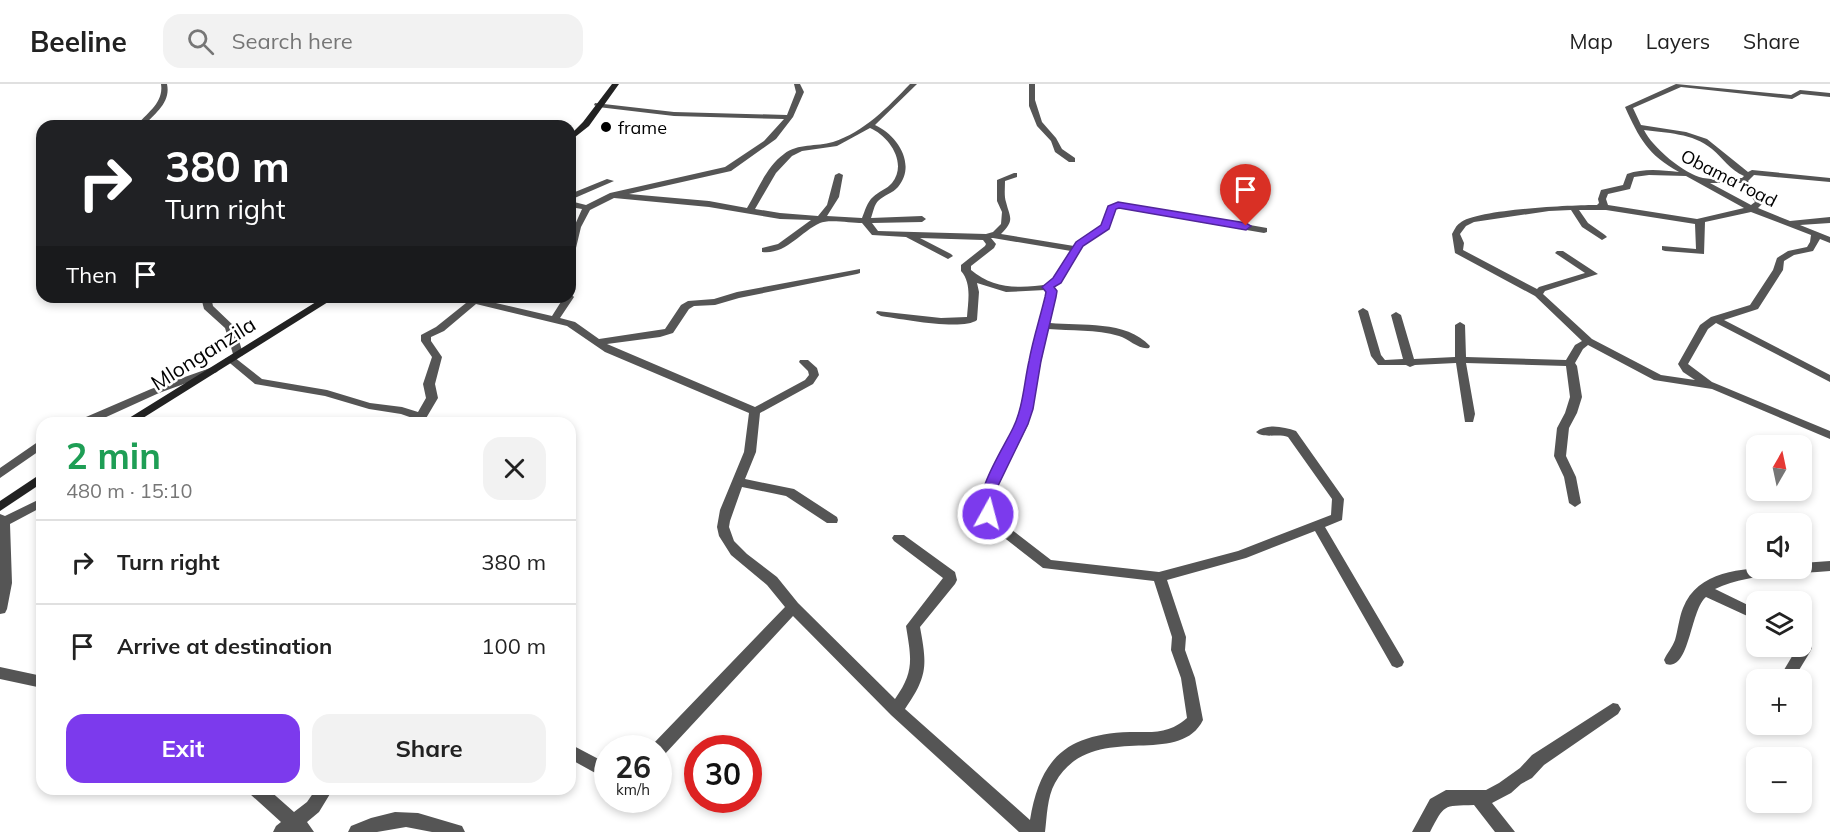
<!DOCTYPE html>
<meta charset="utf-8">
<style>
:root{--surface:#fff;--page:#f2f2f2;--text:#222;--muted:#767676;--line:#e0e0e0;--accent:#7c3aed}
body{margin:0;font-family:Mulish,sans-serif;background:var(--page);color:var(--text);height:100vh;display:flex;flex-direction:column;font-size:22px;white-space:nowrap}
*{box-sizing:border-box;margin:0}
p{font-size:20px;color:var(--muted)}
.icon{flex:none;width:33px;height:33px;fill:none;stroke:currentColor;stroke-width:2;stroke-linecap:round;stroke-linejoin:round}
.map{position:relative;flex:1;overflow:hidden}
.drawer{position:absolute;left:36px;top:333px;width:540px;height:378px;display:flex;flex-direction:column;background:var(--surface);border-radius:18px;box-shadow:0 3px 9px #0003}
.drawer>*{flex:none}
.guide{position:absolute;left:36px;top:36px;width:540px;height:183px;border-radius:18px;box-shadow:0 3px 9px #0003;background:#202124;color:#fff;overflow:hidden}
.needle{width:39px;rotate:9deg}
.controls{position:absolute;left:1746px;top:351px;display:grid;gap:12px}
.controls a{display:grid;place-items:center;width:66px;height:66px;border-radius:12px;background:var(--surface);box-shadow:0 3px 9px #0003;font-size:30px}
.speed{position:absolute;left:594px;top:651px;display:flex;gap:12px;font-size:30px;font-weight:700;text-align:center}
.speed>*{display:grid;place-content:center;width:78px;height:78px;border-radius:50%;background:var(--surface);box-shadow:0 3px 9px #0003;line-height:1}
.speed small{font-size:15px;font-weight:400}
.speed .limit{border:9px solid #d22;background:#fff;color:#111}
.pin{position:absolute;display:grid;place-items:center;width:51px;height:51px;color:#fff;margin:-62px -26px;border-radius:50% 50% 50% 0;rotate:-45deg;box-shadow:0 0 6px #0007}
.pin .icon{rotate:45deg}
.me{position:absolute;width:66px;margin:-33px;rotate:7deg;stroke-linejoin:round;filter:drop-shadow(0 0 4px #0008)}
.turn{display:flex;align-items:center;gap:21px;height:126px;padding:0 30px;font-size:27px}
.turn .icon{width:78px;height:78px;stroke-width:2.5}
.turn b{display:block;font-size:42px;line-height:51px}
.then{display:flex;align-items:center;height:57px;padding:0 30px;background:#0003;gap:12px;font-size:22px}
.round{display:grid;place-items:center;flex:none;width:63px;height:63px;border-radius:18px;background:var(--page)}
.head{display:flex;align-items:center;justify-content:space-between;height:102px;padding:0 30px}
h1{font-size:36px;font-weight:700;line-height:45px;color:#1e9e55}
.primary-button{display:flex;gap:12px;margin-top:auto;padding:12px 30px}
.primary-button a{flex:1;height:69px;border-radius:18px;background:var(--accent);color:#fff;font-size:24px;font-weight:700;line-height:69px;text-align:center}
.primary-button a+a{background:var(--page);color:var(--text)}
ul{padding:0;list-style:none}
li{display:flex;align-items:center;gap:18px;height:84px;padding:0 30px;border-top:2px solid var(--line)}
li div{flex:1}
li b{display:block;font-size:22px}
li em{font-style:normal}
header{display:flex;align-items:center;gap:36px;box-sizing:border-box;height:84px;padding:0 30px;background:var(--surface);border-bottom:2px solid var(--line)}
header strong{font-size:28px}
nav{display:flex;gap:33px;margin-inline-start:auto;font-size:21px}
.search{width:420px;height:54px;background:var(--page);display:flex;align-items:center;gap:15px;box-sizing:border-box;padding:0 21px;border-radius:18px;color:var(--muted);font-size:22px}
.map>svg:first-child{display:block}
</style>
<header>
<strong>Beeline</strong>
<div class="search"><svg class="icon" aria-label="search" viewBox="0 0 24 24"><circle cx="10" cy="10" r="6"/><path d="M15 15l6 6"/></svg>Search here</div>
<nav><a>Map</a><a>Layers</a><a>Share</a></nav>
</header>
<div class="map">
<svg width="1830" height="748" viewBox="0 0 1830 748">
<rect width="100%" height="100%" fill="#fff"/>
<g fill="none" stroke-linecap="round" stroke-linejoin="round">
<path fill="#555" fill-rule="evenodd" d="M 161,0 L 167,0 C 171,19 155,29 144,42 L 136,42 C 147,29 164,19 161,0 Z
M 794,0 L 800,0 L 804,8 L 793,33 L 776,55 L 731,87 L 629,110 L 709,117 L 747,124 C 758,106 766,83 784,70 C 798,59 816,63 833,58 C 864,48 888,23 910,0 L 917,0 L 875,41 C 897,51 917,80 898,103 C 893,109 884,111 878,117 C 874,121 873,129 871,134 L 922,132 L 926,135 L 922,138 L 872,139 L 878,147 L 986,150 L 993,148 L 1001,140 L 1002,128 L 997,117 L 997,96 L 1014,89 L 1017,89 L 1017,93 L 1005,97 C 1005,104 1004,112 1006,118 C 1010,134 1015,136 1001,150 L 1074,162 L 1101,141 L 1109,122 L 1118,118 L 1267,144 L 1267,148 L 1264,149 L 1119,124 L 1116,125 L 1108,144 L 1083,162 L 1054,204 L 1056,213 L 1050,239 C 1081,242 1126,236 1150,262 L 1149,264 C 1139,266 1129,255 1119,252 C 1096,245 1071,247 1048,245 L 1028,341 L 995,406 L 992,420 L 994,429 L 1003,439 L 1051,476 L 1159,488 L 1238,467 L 1331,431 L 1332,415 L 1288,353 C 1278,349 1264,355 1256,348 C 1267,339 1284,343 1296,347 L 1344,415 L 1342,436 L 1325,443 L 1402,574 L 1404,578 L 1402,582 L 1397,584 L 1392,582 L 1315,447 L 1246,474 L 1167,496 L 1186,553 L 1185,566 L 1195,594 L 1203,636 C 1178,686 1091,634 1055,699 C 1047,713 1047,733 1045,748 L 1019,748 L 891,631 L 793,532 L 664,671 L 658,673 L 658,664 L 651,664 L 652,661 L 785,523 L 767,501 L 731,471 L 719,452 L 717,443 L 720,426 L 744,368 L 749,329 L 605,268 L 567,242 L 476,220 L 444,247 L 431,253 L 431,257 L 442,273 L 435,300 L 438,314 L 425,336 L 421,337 L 401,330 L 369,325 L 325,312 L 255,300 L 225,275 L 230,272 L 234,273 L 262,295 L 327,306 L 370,319 L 402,323 L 418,328 L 426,314 L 423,300 L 432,273 L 421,257 L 421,251 L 436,243 L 466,219 L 441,216 L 436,213 L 474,214 L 552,232 L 564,213 L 572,211 L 574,213 L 560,234 L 575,238 L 599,255 L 665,245 L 681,221 L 688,217 L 714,215 L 737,208 L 860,185 L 860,189 L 857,190 L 739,214 L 715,221 L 694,222 L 689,225 L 673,249 L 660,253 L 607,260 L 755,323 L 805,296 L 809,291 L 808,287 L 799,278 L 800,276 L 808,276 L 817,284 L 819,291 L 813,300 L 760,329 L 756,368 L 745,395 L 794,405 L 837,433 L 838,436 L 837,439 L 827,439 L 786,412 L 742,403 L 730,437 L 729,443 L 734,457 L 747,470 L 777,493 L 798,519 L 895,615 C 915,587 911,574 906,542 L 943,494 L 894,457 L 892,454 L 894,451 L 904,451 L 955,488 L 957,496 L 955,500 L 920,543 C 927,581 928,592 905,625 L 1030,736 C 1040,674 1067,650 1130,648 C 1153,648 1169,650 1187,634 L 1181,594 L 1171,566 L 1172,553 L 1154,497 L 1043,484 L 993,445 L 982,430 L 980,420 L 983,406 L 1016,341 L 1046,213 L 1045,206 L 1006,208 L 977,199 L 979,208 L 977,236 C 963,247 901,235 881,232 L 876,229 L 877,227 L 941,234 L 967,233 C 968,218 972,199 961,187 L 961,181 L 985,162 L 986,160 L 983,156 L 920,154 L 951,170 L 953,172 L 948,175 L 906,153 L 872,151 L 862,139 C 852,139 828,135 820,139 C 800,148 786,171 762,168 L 762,164 L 778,160 L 811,136 L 780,135 L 709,123 L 614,114 L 590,126 L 581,143 L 575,168 L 570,171 L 570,152 L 582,125 L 570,123 L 570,117 L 586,121 L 610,109 L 725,83 L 764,57 L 784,35 L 674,32 L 598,23 L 594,21 L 595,19 L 674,28 L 787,31 L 796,8 ZM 870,44 C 889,52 908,79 892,99 C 887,105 879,107 873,113 C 867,118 865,127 862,134 L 827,132 L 839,113 L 843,91 L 839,89 L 835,91 L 827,121 L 818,132 L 780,129 L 755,125 L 776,89 L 792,72 L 802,67 L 837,62 ZM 991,154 L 993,154 L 1071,167 L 1049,200 C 1021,205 993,205 971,186 L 971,182 L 994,164 L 996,160 Z
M 1029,0 L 1035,0 L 1035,16 L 1042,38 L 1056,54 L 1062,65 L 1075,74 L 1075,78 L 1069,78 L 1055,68 L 1051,57 L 1037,42 L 1029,22 Z
M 1676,0 L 1791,11 L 1800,6 L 1830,9 L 1830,13 L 1801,10 L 1792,15 L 1681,3 L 1633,24 L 1641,41 L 1686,48 L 1707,55 L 1748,88 L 1752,86 L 1830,94 L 1830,98 L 1754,91 L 1748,97 L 1764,118 L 1758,124 L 1790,137 L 1830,133 L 1830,139 L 1800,141 L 1830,153 L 1830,159 L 1820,155 L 1813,167 L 1794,171 L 1784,177 L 1783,186 L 1758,225 L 1724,236 L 1830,291 L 1830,298 L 1716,239 L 1708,245 L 1688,280 L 1712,298 L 1830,347 L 1830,355 L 1712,305 L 1654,296 L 1588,261 L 1583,265 L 1575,279 L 1577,282 L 1582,313 L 1577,329 L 1569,344 L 1566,372 L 1576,393 L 1581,419 L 1575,423 L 1569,419 L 1564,393 L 1554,372 L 1557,344 L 1565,329 L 1570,313 L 1566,282 L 1466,279 L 1475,330 L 1473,338 L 1465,338 L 1456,279 L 1415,281 L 1410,283 L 1406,281 L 1378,281 L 1371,272 L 1358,227 L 1363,224 L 1368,227 L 1381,271 L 1385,276 L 1403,275 L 1391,231 L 1396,228 L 1401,231 L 1414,275 L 1455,273 L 1455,241 L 1460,238 L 1465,241 L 1466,273 L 1566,276 L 1575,261 L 1582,257 L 1535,212 L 1455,169 L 1452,150 C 1454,147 1456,141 1460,139 C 1475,125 1574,121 1597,121 L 1599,119 L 1598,115 L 1601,106 L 1623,101 L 1627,90 C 1644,84 1661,86 1679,88 C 1648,71 1639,54 1625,23 ZM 1644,46 C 1666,49 1693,49 1712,65 C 1723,74 1730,86 1744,92 L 1742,94 C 1729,94 1715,96 1703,94 C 1684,90 1652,63 1644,46 ZM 1649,91 L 1686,92 L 1744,124 L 1697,135 L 1608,121 L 1606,115 L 1608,110 L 1630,105 L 1634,93 ZM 1710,99 L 1742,99 L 1755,118 L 1751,121 ZM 1571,126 L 1582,143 L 1602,156 L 1607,153 L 1605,151 L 1588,139 L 1579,126 L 1606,126 L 1695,140 L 1696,165 L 1662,162 L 1662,166 L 1665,167 L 1704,170 L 1705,138 L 1751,128 L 1811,151 L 1810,158 L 1807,163 L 1788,167 L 1777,174 L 1773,186 L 1750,221 L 1711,233 L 1700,241 L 1678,280 L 1683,288 L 1695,296 L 1661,291 L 1592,255 L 1543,210 L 1545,207 L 1598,190 L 1563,167 L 1557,167 L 1555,169 L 1585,189 L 1539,203 L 1537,205 L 1463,166 L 1464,159 L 1460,150 L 1466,142 L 1474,138 L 1549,127 Z
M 607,95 L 614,97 L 570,116 L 570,110 Z
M 201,213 L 211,213 L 213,222 L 235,243 L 243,270 L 242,272 L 234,272 L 233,270 L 225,244 L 204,225 Z
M 213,283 L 218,286 L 217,288 L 159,309 L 93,339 L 77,339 L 79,336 L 151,305 Z
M 42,355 L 42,365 L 0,394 L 0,384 Z
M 42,414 L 42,423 L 10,440 L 12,499 L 7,525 L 5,529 L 0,530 L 0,430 L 5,432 Z
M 1830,477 L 1830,487 C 1792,490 1750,489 1715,505 L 1756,525 L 1756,536 L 1706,513 C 1690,526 1690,588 1666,580 L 1664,576 C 1667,569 1672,564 1675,556 C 1678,546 1679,534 1683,524 C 1701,479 1762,484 1802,484 L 1802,479 Z
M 1802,554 C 1808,556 1810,559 1812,564 L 1810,568 L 1793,596 L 1778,596 L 1797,564 L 1796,562 L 1802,562 Z
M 0,583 L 42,592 L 42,604 L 0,595 Z
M 1613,619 L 1618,620 L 1621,625 L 1618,630 L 1544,681 L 1532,694 L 1521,700 L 1511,709 L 1492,719 L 1515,748 L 1495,748 L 1474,721 C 1442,722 1445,720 1430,748 L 1412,748 L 1430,715 L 1446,706 L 1486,706 L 1499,699 L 1520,684 L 1532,671 Z
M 570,660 L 608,680 L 608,696 L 570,675 Z
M 248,705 L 268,705 L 294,728 L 307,718 L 316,705 L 333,705 L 319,728 L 307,738 L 314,748 L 273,748 L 276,742 L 281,738 L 250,710 Z
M 395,728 L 418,729 L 462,742 L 465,748 L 432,748 L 406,743 L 377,748 L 348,748 L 351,742 L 371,734 Z"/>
<path fill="#222" fill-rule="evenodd" d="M 612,0 L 619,0 L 589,42 L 570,57 L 570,51 L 583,38 Z
M 324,213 L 336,213 L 135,339 L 121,339 Z
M 42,389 L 42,399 L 0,427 L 0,417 Z"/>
</g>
<path fill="#7c3aed" stroke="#51269a" stroke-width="1.5" d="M 1118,118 L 1246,139 L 1251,142 L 1246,146 L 1119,124 L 1116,125 L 1109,145 L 1083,162 L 1061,199 L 1054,203 L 1057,207 L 1056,213 L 1041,277 L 1033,325 L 1028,340 L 996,406 L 993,420 L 995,430 L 988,435 L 983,434 C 971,412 1003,365 1013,344 C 1023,324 1024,299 1029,277 C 1033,255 1040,234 1045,213 L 1046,208 L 1042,203 L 1053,194 L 1076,158 L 1101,141 L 1108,122 Z"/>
<circle fill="#000" stroke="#fff" stroke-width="2" cx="606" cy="43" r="6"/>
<g text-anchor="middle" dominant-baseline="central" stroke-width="5" stroke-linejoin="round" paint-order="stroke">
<g font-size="18" fill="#000" stroke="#fff" text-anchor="start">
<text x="618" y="43">frame</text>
</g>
<g font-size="18" fill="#000" stroke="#fff">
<text transform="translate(1729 94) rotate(27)">Obama road</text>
</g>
<g font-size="21" fill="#000" stroke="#fff">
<text transform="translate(203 269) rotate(-32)">Mlonganzila</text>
</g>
</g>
</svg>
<div class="controls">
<a><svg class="needle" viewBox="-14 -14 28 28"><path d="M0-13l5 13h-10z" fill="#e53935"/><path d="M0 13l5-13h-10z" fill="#767676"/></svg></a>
<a><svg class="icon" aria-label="sound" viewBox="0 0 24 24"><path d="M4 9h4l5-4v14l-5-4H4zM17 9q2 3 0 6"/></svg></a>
<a><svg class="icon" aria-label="layers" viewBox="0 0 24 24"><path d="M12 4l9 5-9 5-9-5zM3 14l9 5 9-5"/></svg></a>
<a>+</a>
<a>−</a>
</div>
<div class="speed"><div>26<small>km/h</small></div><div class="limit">30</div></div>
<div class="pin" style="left:1246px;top:142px;background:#d93025"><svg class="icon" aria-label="arrive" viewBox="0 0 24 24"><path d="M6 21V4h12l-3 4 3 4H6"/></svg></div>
<svg class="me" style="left:988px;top:430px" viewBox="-20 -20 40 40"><circle r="17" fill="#7c3aed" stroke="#fff" stroke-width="3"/><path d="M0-11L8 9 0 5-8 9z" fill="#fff"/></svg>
<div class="guide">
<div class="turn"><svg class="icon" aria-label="right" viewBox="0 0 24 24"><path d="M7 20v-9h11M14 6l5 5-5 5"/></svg><div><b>380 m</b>Turn right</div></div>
<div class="then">Then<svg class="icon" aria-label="arrive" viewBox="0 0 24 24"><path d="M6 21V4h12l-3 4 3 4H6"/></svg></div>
</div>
<section class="drawer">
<div class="head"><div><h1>2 min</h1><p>480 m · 15:10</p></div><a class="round"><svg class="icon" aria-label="close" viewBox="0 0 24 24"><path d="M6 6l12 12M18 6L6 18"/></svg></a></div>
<ul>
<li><svg class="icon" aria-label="right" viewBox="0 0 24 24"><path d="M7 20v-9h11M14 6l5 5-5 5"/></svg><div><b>Turn right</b></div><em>380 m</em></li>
<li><svg class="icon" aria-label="arrive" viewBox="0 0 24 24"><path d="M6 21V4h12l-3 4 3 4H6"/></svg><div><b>Arrive at destination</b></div><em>100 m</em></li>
</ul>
<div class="primary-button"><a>Exit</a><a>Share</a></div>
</section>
</div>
